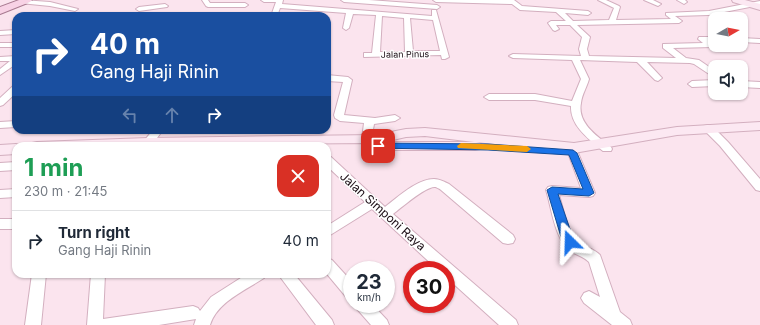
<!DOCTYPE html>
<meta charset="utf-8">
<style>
:root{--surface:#fff;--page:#f2f2f3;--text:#1f2937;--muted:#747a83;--line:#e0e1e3}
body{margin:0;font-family:Inter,sans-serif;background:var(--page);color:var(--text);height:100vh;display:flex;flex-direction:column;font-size:15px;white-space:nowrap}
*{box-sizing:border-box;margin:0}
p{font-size:13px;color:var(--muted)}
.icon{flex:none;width:22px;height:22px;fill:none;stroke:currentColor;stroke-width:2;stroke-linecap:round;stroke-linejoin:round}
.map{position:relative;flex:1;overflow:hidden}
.details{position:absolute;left:12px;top:142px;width:319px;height:136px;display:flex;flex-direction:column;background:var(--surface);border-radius:12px;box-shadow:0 1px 3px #0004}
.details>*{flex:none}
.banner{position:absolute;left:12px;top:12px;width:319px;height:122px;border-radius:12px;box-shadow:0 1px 3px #0004;background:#1a4fa0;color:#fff;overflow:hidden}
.needle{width:26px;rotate:81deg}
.buttons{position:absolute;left:708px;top:12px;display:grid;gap:8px}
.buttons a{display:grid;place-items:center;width:40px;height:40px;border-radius:8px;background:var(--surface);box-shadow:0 1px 3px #0004;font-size:20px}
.speed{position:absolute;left:343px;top:261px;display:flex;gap:8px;font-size:20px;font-weight:700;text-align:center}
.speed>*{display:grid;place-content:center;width:52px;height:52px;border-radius:50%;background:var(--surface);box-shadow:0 1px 3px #0004;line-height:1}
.speed small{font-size:10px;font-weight:400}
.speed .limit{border:6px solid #d22;background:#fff;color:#111}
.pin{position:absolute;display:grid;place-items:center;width:34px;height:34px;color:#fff;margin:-17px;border-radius:8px;box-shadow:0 2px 6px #0006}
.me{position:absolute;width:44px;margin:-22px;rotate:338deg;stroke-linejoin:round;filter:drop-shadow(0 0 3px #0008)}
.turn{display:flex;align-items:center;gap:14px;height:84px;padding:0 12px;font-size:18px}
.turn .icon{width:52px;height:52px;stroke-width:2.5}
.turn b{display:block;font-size:28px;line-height:34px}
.lanes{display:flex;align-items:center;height:38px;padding:0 12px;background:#0003;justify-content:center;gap:20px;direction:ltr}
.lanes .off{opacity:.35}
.round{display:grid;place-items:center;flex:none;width:42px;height:42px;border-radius:12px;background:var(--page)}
.summary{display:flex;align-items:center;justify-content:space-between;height:68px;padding:0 12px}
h1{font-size:24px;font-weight:700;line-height:30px;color:#1e9e55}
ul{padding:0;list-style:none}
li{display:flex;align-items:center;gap:12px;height:60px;padding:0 12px;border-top:1px solid var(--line)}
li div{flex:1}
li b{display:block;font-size:15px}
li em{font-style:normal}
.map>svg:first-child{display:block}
</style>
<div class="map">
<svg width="760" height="325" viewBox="0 0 760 325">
<rect width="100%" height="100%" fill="#fbe4ee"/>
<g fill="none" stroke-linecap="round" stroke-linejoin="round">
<g stroke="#d3afbf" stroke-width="2">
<path id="street" d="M 22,0 L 50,2 L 78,9 L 75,11 L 50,6 L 20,3 L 19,2 Z
M 202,0 L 208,0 L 210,3 L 245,3 L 248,5 L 245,7 L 208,7 L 206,6 Z
M 261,0 L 283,0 L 282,4 L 432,16 L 432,10 L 436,10 L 449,57 L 445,59 L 442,59 L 441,55 L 364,57 L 364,53 L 372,53 L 376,15 L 353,14 L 349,28 L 346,30 L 343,28 L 346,13 L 280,8 L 277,16 L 271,16 L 276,2 L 264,2 ZM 382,16 L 404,18 L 405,52 L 380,52 ZM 410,18 L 433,20 L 440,51 L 413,51 Z
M 341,0 L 369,0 L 437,5 L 440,7 L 437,9 L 344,2 Z
M 433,0 L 514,0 L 522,6 L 588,11 L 591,13 L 588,15 L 565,13 L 573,21 L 609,20 L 614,8 L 598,0 L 606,0 L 619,6 L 620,7 L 616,20 L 671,19 L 666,15 L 666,13 L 709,11 L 760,1 L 760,5 L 709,15 L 675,16 L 682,21 L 679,23 L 577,25 L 590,37 L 587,49 L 589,56 L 676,58 L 663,48 L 663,44 L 703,43 L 698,39 L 699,37 L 715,37 L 715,41 L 710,41 L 714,45 L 713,47 L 673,48 L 686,58 L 699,60 L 715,71 L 715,78 L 694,64 L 690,63 L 647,62 L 662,78 L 658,81 L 655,80 L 637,62 L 580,60 L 589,79 C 587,87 582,94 581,103 C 577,123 597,136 611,147 L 612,149 L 611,151 L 603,151 C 590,140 570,126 571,106 L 535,100 L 489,100 L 484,97 L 489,94 L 535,94 L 572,101 L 581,79 L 572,60 L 513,58 L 509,56 L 513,54 L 581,56 L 579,49 L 582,37 L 570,25 L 556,25 L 559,29 L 555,31 L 553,30 L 548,23 L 551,21 L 566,21 L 556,12 L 520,10 L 512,4 L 436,2 Z
M 644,0 L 653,0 L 661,4 L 658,6 Z
M 677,0 L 685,0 L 687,2 L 684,4 Z
M 165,4 L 168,6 L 167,7 L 139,11 L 136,9 L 139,7 Z
M 16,30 L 16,34 L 0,35 L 0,31 Z
M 741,38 L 760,39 L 760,43 L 741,42 Z
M 0,43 L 16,43 L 16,47 L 0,47 Z
M 16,56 L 16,64 L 0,75 L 0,69 L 10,61 L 0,61 L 0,57 Z
M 327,75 L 348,77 L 352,80 L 344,115 L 375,118 L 395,115 L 400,118 L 395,121 L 374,124 L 371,141 L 363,141 L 362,139 L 364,123 L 340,121 L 335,118 L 334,115 L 343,82 L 327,81 Z
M 715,80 L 715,86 L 692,87 L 688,84 L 692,81 Z
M 741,81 L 760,82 L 760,88 L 741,87 Z
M 16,85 L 16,93 L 3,105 L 0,106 L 0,98 L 13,86 Z
M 16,121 L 16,127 L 0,128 L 0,122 Z
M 708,125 L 712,126 L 728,142 L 760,179 L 760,191 L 756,190 L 720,146 L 704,130 L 703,128 L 704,126 Z
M 153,130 L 163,130 L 151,146 L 140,146 Z
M 316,142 L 320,143 L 321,146 L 311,146 L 312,143 Z
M 573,150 L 578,153 L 595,193 L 593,196 L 589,197 L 559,195 C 564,210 567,234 581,244 C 587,248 594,249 600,255 L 620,312 L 630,320 L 632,325 L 612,325 L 584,303 L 581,298 L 584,293 L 589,291 L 600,297 L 589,262 C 583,256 576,255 570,251 C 554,237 552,209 546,190 L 548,187 L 552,186 L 581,188 L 568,153 Z
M 327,156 L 331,157 L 385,207 C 398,197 417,179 434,179 C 439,179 445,182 449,184 L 513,235 L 515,239 L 513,243 L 508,244 L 503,243 L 441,190 C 440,189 436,187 435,187 C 426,186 401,208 393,214 L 516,320 L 518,325 L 499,325 L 446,277 L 446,270 L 438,270 L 372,209 L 327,237 L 327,226 L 365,202 L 327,166 Z
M 16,162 L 16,170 L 0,171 L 0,163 Z
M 16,189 L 16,197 L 0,198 L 0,190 Z
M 0,219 L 16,219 L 16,229 L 0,229 Z
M 327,258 L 332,260 L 352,282 L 352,300 L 347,298 L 327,274 Z
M 32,274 L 46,274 L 41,325 L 25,325 Z
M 91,274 L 105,274 L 103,319 L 193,306 L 198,308 L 200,311 L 211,297 L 247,274 L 266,274 L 264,278 C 246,290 217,302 210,325 L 194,325 L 196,319 L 159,325 L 87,325 Z
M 278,274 L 294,274 L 332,320 L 334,325 L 316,325 Z
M 354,304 L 372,304 L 387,320 L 389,325 L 371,325 L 357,309 Z"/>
</g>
<g stroke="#d3afbf" stroke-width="2">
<path id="secondary" d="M 732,0 L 745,0 L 760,4 L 760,10 L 733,2 Z
M 760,122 L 760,130 L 677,135 L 574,153 L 476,142 L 480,143 L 482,146 L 480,149 L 475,150 L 375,150 L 370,149 L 368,146 L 370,143 L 30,146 L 32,143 L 37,142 L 148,138 L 375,135 L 406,129 L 425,128 L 574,143 L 677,127 ZM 425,136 L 474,142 L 384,142 L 406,137 Z
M 16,144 L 21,146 L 16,146 L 16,154 L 0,155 L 0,145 Z"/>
</g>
<g stroke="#a87a90" stroke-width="2">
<path id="primary" d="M 19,0 L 32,0 L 30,2 L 0,14 L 0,7 Z"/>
</g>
<use href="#street" fill="#fff" fill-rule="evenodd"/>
<use href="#secondary" fill="#fce8f2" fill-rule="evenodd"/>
<use href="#primary" fill="#f8d2e5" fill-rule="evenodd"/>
</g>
<path fill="#1a73e8" stroke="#114b97" d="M 378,143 L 488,144 L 573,150 L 577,153 L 594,193 L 589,196 L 558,194 L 572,235 L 576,242 L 574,245 L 570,247 L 566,245 L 561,237 L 547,190 L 552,187 L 583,189 L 569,155 L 488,150 L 374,148 L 373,146 L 374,144 Z"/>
<path fill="#f59e0b" d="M 461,143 L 527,146 L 531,149 L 527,152 L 458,148 L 457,146 Z"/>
<g text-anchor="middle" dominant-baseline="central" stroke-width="3" stroke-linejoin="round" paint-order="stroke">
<g font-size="9" fill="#1b0e15" stroke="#fff">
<text transform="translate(405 54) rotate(-1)">Jalan Pinus</text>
</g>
<g font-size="12" fill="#1b0e15" stroke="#fff">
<text transform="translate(383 211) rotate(42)">Jalan Simponi Raya</text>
</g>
</g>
</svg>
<div class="buttons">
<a><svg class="needle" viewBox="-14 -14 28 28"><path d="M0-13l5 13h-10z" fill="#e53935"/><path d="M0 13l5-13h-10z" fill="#747a83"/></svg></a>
<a><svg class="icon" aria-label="sound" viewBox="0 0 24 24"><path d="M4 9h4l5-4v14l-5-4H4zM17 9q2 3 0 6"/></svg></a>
</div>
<div class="speed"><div>23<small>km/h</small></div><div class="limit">30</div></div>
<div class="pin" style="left:378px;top:146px;background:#d93025"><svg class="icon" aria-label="arrive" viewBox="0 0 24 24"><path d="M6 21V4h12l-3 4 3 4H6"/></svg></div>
<svg class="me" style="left:570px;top:242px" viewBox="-20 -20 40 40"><path d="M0-17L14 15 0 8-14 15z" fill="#1a73e8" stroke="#fff" stroke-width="4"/></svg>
<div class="banner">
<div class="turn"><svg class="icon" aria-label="right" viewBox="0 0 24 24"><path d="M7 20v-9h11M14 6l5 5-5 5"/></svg><div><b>40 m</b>Gang Haji Rinin</div></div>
<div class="lanes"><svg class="icon off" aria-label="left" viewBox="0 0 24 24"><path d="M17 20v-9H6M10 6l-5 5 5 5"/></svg><svg class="icon off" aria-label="ahead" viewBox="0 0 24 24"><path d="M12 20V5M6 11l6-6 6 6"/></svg><svg class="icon" aria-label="right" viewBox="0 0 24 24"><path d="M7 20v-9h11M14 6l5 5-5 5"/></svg></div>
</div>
<section class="details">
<div class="summary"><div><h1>1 min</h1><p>230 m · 21:45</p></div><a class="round" style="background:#d93025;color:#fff"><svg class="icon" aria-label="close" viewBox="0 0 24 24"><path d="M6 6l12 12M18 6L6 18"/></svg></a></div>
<ul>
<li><svg class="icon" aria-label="right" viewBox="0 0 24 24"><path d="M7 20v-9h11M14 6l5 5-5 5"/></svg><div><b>Turn right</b><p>Gang Haji Rinin</p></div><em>40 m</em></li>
</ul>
</section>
</div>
